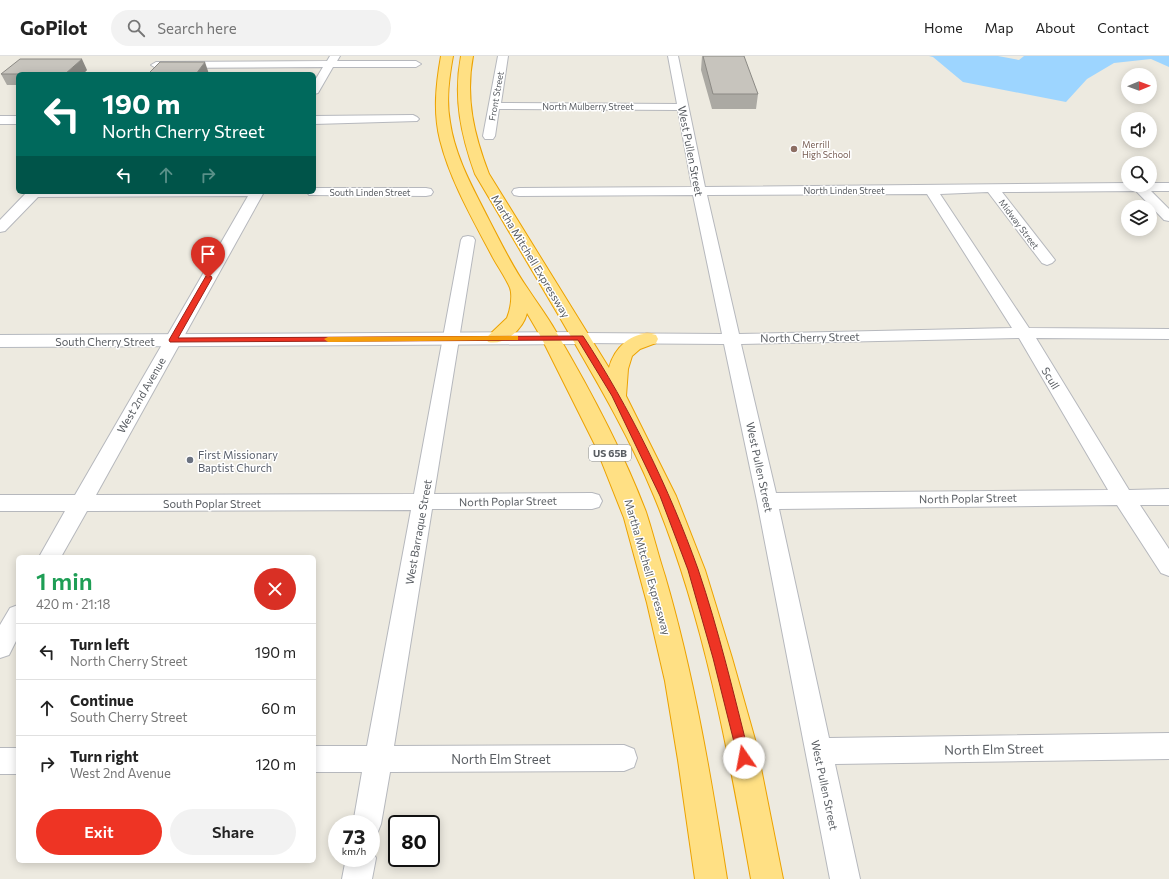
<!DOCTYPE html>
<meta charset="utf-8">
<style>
:root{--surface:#fff;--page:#f2f2f2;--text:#222;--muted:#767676;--line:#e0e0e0;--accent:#ee3424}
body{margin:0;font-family:Commissioner,sans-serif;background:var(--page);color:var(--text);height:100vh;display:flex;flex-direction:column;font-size:15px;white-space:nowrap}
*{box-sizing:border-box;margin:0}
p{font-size:13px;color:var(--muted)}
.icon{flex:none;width:22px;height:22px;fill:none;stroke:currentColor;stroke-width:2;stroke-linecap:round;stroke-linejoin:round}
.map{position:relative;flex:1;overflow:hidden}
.drawer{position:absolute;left:16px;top:499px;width:300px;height:308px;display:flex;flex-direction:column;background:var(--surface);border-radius:6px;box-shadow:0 2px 10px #0003}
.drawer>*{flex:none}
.hud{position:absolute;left:16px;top:16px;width:300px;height:122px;border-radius:6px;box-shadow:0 2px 10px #0003;background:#00695c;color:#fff;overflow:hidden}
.needle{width:26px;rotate:89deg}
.controls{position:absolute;left:1121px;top:12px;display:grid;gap:8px}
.controls a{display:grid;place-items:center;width:36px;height:36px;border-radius:50%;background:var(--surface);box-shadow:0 2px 10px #0003;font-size:20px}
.speed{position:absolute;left:328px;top:759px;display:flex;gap:8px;font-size:20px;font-weight:700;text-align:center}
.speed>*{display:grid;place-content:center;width:52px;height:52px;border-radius:50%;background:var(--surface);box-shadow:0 2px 10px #0003;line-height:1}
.speed small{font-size:10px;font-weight:400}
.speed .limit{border:2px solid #111;border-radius:6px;background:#fff;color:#111}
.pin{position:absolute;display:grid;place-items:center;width:34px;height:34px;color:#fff;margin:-41px -17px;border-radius:50% 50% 50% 0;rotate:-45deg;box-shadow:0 0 4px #0007}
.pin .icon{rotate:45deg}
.me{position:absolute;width:44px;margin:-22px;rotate:348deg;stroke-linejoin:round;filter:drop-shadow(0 0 3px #0008)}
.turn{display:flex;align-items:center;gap:14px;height:84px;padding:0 20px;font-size:18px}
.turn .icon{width:52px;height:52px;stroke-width:2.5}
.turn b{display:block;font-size:28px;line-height:34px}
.lanes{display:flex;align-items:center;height:38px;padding:0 20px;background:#0003;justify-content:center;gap:20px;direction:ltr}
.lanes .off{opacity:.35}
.round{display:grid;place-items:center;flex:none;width:42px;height:42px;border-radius:21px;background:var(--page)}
.head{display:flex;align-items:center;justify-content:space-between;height:68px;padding:0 20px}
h1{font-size:24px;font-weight:600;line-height:30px;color:#1e9e55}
.primary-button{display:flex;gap:8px;margin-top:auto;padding:8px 20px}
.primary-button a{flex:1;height:46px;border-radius:24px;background:var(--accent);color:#fff;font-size:16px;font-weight:600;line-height:46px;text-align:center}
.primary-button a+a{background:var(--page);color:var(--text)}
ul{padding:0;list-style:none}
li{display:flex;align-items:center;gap:12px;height:56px;padding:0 20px;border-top:1px solid var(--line)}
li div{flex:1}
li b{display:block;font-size:15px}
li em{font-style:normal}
header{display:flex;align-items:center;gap:24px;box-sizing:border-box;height:56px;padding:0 20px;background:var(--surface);border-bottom:1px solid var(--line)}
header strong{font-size:19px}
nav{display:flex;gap:22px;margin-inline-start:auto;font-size:14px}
.search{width:280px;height:36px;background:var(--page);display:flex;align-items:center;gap:10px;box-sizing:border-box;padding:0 14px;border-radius:22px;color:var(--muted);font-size:15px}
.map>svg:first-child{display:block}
</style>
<header>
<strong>GoPilot</strong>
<div class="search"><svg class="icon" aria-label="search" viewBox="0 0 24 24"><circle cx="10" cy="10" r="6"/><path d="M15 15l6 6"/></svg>Search here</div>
<nav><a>Home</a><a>Map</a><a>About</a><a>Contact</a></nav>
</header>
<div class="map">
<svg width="1169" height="823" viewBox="0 0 1169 823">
<rect width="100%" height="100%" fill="#edeae0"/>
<path fill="#9dd5ff" d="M 929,0 L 998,0 L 1019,4 L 1024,0 L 1169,0 L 1169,11 L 1151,3 L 1114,7 L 1087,23 L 1066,46 L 963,26 L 933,1 Z"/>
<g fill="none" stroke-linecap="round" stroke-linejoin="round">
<g stroke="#b6b8bd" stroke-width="2">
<path id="street" d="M 330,0 L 340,0 L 337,5 L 416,5 L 421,8 L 416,11 L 333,11 L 318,37 L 314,38 L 314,26 L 323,11 L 156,12 L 151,9 L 156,6 L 327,5 Z
M 498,0 L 508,0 L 501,47 L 677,48 L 668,0 L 678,0 L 705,131 L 1128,127 L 1128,129 L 1150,129 L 1150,127 L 1169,127 L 1169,135 L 1151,135 L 1169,153 L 1169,165 L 1164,164 L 1136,135 L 1002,136 L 1055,204 L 1052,207 L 1047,209 L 1042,207 L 988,136 L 940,138 L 1029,272 L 1169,273 L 1169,283 L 1036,282 L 1129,434 L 1169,433 L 1169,449 L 1140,449 L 1169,493 L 1169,520 L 1161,517 L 1117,449 L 779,453 L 829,682 L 1169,677 L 1169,703 L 835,708 L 860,823 L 830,823 L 757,445 L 724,288 L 581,287 L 575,286 L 573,282 L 575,278 L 581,277 L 722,278 L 693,139 L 519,140 L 514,139 L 512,136 L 514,133 L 519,132 L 692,131 L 678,54 L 499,53 L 495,80 L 493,83 L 485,83 L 483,80 ZM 927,138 L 1012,272 L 739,278 L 707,139 ZM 1019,282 L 1108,434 L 776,437 L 741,288 Z
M 413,59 L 417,61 L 419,63 L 417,65 L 314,68 L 314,60 Z
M 0,60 L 18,60 L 18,68 L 0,68 Z
M 314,132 L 426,132 L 431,133 L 433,136 L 431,139 L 426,140 L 309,139 L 307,136 L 314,136 Z
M 27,136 L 264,136 L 96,439 L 414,438 L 461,184 L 463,181 L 468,180 L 473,181 L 475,184 L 434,438 L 592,437 L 599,439 L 602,445 L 599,451 L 592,453 L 432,453 L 394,690 L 624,689 L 634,693 L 637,702 L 634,711 L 624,715 L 390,716 L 381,768 L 377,778 L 371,781 L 371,768 L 353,768 L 362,716 L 314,716 L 314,690 L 367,690 L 411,454 L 87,455 L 61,501 L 39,501 L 65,455 L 0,455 L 0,439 L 75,439 L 248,140 L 38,141 L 5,175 L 0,176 L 0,164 Z
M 18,549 L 18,581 L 9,599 L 0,602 L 0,569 L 10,552 Z
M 0,692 L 18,692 L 18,718 L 0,718 Z
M 371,792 L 376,802 L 372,823 L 342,823 L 346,802 L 371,802 Z"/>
</g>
<g stroke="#b6bac0" stroke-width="2">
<path id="secondary" d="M 581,276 L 588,278 L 590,282 L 588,286 L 581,288 L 0,291 L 0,279 Z"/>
</g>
<g stroke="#eca200" stroke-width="2">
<path id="highway" d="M 441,0 L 453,0 C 449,22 446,44 450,66 C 455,101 473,132 489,164 C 501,187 513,212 528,233 C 537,247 547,260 555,274 C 588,330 623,395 646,456 C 653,477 658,499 665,520 C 694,619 711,721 727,823 L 695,823 L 678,704 L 665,625 L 647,547 L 624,462 L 595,389 L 541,281 L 527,257 C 523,273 505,290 488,286 L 486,282 L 507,262 C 510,255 513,240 510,232 C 506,222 496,208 491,198 C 472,162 450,124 440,84 C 433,56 436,28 441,0 Z
M 461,0 L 473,0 C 465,42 474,79 489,118 L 609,312 C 614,292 633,273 656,279 L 658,283 L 656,287 L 640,293 L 632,300 L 628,313 L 626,340 L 676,440 L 705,514 L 732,602 L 756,687 L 783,823 L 751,823 C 728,694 704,561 654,440 C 628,377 593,319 559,260 C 531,213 503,165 475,118 C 461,79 453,42 461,0 Z"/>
</g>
<use href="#street" fill="#fff" fill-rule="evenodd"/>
<use href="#secondary" fill="#fff" fill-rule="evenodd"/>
<use href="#highway" fill="#ffe084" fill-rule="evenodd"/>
</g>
<path fill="#aba9a3" d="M 702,0 L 758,38 L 756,53 L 712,53 L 701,14 Z
M 87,14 L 83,18 L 18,18 L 18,29 L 7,29 L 1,18 Z"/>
<path fill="#8b8984" d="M 82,3 L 87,14 L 83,18 L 65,18 Z
M 205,6 L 209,18 L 196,18 Z"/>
<path fill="#c7c4bd" stroke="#8b8984" d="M 703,0 L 744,0 L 758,38 L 713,38 Z
M 20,3 L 82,3 L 65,18 L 1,18 Z
M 160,6 L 205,6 L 196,18 L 148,18 Z"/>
<path fill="#ee3424" stroke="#9b2217" d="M 206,220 L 211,220 L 212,222 L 178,282 L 583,280 C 630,352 669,432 698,513 C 719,575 734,639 750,702 L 748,707 L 744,709 L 739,707 L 738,702 L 713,602 L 688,514 L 660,440 L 612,340 L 578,284 L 170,286 L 169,284 Z"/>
<path fill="#f59e0b" d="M 515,280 L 518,280 L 518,284 L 328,286 L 324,283 L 328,281 Z"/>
<circle fill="#8d6e63" stroke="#fff" stroke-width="1.5" cx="794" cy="93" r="4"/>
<circle fill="#6b7280" stroke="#fff" stroke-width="1.5" cx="190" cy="404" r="4"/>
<g text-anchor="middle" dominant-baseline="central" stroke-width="3" stroke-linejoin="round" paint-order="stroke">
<g font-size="9" fill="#595d62" stroke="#fff">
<text transform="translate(496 40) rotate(-80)">Front Street</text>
<text x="588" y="50">North Mulberry Street</text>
<text x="844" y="134">North Linden Street</text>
<text x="370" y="136">South Linden Street</text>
<text transform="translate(1019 168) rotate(53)">Midway Street</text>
</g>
<g font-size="9" fill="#785e54" stroke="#fff" text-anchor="start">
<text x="802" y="88">Merrill<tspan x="802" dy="10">High School</tspan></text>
</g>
<rect fill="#fff" stroke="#8b8e91" stroke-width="1" x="589" y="389" width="42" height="16" rx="3"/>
<g font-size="10" font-weight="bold" fill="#595d62">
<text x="610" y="397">US 65B</text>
</g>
<g font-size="11" fill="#595d62" stroke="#fff">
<text transform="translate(691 95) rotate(79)">West Pullen Street</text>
<text transform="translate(531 200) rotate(59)">Martha Mitchell Expressway</text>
<text transform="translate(810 281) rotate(-1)">North Cherry Street</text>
<text x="105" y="285">South Cherry Street</text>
<text transform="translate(1051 322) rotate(59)">Scull</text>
<text transform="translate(141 339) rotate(-60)">West 2nd Avenue</text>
<text transform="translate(760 411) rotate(78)">West Pullen Street</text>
<text transform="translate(968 442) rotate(-1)">North Poplar Street</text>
<text transform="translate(508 445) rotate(-1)">North Poplar Street</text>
<text x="212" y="447">South Poplar Street</text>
<text transform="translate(418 476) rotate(-80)">West Barraque Street</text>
<text transform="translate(648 511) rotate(74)">Martha Mitchell Expressway</text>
<text transform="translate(825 729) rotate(78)">West Pullen Street</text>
</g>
<g font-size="11" fill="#5b616d" stroke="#fff" text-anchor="start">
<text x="198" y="398">First Missionary<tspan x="198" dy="13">Baptist Church</tspan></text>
</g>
<g font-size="13" fill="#595d62" stroke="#fff">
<text transform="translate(994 693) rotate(-1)">North Elm Street</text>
<text x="501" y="703">North Elm Street</text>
</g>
</g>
</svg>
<div class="controls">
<a><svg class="needle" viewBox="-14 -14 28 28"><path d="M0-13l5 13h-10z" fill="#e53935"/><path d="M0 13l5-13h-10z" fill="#767676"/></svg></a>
<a><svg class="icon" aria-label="sound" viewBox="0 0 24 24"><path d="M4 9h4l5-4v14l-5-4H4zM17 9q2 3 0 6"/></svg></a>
<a><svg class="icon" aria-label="search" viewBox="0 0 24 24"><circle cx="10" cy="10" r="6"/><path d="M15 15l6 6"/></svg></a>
<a><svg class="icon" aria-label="layers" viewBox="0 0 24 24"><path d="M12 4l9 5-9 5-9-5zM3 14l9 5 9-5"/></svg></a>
</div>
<div class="speed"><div>73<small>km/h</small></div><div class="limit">80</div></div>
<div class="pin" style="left:208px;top:222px;background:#d93025"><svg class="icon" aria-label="arrive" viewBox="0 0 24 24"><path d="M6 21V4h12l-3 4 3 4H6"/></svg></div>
<svg class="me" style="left:744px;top:702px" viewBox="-20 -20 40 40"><circle r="19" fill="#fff"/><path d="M0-13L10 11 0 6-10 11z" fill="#ee3424"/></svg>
<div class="hud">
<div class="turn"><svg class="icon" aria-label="left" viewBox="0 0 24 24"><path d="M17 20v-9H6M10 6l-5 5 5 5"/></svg><div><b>190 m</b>North Cherry Street</div></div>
<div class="lanes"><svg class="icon" aria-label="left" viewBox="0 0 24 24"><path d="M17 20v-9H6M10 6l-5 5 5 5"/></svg><svg class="icon off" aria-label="ahead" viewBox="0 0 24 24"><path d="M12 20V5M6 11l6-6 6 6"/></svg><svg class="icon off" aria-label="right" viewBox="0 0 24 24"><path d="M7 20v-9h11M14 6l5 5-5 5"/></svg></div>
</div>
<section class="drawer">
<div class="head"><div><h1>1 min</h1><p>420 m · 21:18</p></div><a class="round" style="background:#d93025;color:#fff"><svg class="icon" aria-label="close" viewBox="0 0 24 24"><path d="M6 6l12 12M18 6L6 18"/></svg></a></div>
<ul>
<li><svg class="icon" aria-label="left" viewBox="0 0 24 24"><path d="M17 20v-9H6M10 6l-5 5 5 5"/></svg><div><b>Turn left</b><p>North Cherry Street</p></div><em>190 m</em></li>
<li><svg class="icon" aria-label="ahead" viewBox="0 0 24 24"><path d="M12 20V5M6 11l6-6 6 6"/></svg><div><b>Continue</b><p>South Cherry Street</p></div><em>60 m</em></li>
<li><svg class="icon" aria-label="right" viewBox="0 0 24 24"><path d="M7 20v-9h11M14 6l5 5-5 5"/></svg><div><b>Turn right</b><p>West 2nd Avenue</p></div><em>120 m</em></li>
</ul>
<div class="primary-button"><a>Exit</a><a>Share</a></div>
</section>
</div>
